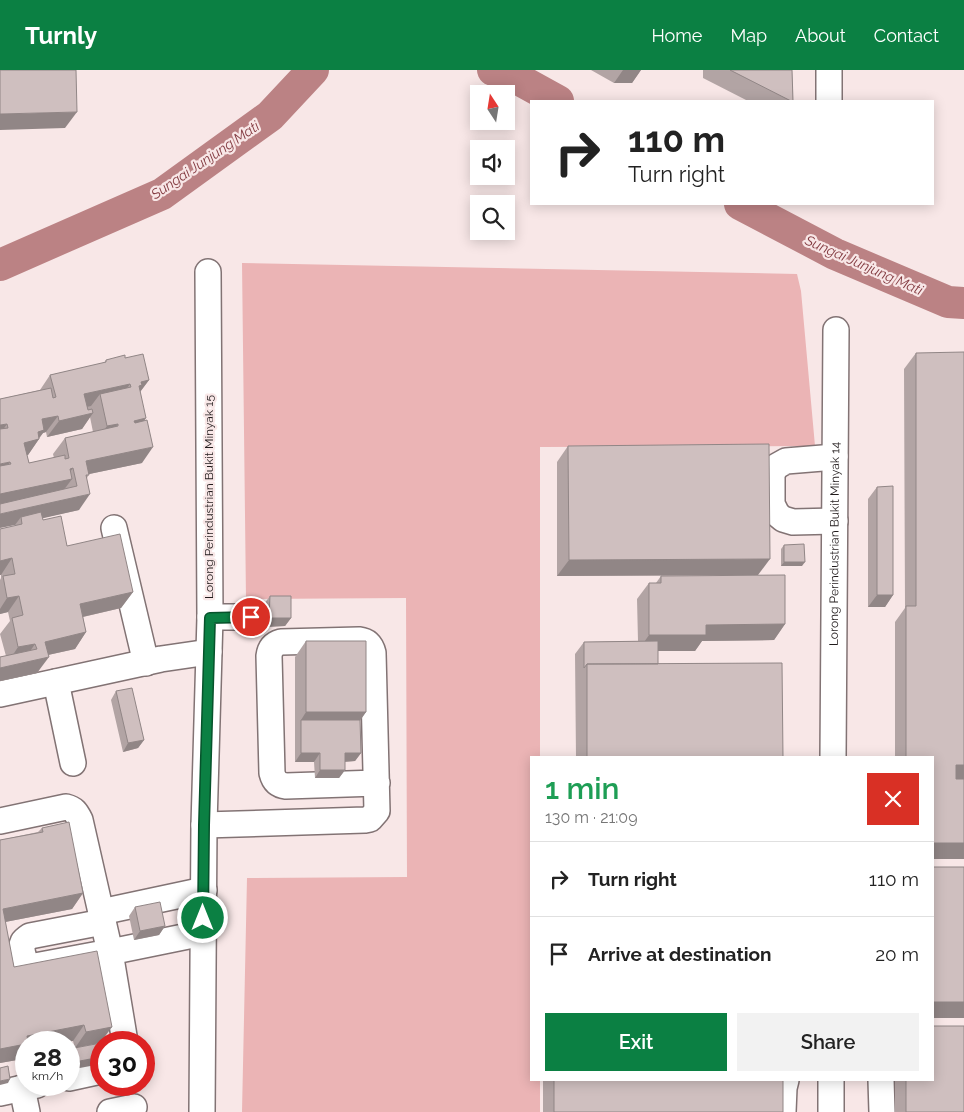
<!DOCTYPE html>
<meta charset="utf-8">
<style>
:root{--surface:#fff;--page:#f2f2f2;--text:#222;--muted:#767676;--line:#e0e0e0;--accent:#0b8043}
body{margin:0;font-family:Raleway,sans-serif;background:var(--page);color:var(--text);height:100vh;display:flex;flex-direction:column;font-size:19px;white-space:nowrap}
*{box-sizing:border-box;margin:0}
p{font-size:16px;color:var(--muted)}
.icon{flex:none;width:28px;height:28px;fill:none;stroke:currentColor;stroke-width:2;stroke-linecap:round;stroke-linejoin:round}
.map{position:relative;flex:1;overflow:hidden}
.side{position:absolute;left:530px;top:686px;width:404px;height:325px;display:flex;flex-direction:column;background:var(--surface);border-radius:0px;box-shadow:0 2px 12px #0003}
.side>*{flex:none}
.banner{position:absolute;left:530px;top:30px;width:404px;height:105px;border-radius:0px;box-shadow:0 2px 12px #0003;background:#fff;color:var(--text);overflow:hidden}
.needle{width:32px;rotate:348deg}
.fabs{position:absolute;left:470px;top:15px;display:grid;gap:10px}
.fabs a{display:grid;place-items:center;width:45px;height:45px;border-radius:0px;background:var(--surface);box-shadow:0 2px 12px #0003;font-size:25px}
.speed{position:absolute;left:15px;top:961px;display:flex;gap:10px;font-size:25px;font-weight:700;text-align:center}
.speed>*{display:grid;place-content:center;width:65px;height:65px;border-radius:50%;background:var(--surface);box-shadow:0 2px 12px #0003;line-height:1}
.speed small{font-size:12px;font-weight:400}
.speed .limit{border:8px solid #d22;background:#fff;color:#111}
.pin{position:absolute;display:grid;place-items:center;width:42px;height:42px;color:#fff;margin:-21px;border:2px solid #fff;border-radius:50%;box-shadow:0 1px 5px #0007}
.me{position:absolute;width:55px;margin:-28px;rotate:0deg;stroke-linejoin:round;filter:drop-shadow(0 0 4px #0008)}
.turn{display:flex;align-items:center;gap:18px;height:105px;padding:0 15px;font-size:22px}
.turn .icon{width:65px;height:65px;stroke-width:2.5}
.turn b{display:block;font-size:35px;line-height:42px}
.round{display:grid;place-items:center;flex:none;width:52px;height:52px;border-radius:0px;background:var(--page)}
.overview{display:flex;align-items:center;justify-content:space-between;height:85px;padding:0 15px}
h1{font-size:30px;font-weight:600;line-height:38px;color:#1e9e55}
.primary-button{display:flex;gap:10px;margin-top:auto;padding:10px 15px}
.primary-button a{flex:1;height:58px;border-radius:0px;background:var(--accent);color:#fff;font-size:20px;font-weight:600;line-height:58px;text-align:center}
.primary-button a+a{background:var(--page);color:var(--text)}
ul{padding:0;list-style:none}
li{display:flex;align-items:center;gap:15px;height:75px;padding:0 15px;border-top:1px solid var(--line)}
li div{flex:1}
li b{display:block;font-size:19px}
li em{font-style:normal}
header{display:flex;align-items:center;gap:30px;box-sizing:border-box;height:70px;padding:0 25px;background:var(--accent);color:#fff}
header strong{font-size:24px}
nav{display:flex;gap:28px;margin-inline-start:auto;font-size:18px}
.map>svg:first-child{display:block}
</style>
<header>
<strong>Turnly</strong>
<nav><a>Home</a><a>Map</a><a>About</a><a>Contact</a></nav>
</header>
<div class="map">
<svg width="964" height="1042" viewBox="0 0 964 1042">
<rect width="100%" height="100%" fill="#f8e7e7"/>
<path fill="#ebb4b5" d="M 242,193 L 797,204 L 801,221 L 815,376 L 540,377 L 540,687 L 531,688 L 531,1010 L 540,1010 L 540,1042 L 242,1042 L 247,808 L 407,807 L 406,528 L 246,529 Z"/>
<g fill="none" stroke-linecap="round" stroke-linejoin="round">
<path stroke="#bb8284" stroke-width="32" d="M 493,0 L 518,9 L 558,31
M 740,134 L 835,184 L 948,232 L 964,233
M 0,195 L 162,124 L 270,46 L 313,0"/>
<g stroke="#827374" stroke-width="28">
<g id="minor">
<path d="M 829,0 L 829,31"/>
<path d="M 835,451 L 793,452 L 783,449 L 777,444 L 772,434 L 772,403 L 777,396 L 786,391 L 835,387"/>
<path d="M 114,458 L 146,593"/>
<path d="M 210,547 L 251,547"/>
<path d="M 56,612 L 73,693"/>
<path d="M 0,624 L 161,589 L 209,582"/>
<path id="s1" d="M 833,688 L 836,260"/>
<path d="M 0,751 L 66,737 C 74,739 76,742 80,750 L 110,882 L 125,972"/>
<path d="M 204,755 L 365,750 L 370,749 L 377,741 L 373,583 C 371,575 367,571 359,570 L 281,572 C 274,574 270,578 269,586 L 272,703 C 274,711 278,715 286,716 L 377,713"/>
<path d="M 101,842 L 204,820"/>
<path d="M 103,852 L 30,866 C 27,868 24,870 23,872 C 20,878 24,890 27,894 L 35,896 L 110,882 L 203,863"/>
<path d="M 69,1008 L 101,1001"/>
<path d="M 881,1010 L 882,1042"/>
<path d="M 22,1018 L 27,1042"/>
<path d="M 0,1023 L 37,1015"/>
<path d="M 110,1042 L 134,1037"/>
<path d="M 202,1042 L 204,755 L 210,547 L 208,202"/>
<path d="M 783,1042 L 784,1018 L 786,1010"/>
<path d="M 831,1042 L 831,1010"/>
</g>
</g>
<use href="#minor" stroke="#fff" stroke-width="25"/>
</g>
<path fill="#b2a4a4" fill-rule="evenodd" d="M 591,0 L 641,0 L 632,13 L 614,13 Z
M 703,0 L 792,0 L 793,31 L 748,31 L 703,8 Z
M 916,283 L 932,688 L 895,688 L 895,552 L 905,538 L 904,299 Z
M 125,288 L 149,310 L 140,322 L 144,351 L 142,393 L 89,404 L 87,408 L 79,440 L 42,448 L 43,450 L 67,476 L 133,522 L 121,538 L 83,547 L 86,562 L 75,579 L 48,585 L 37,603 L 0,611 L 0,587 L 6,586 L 0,564 L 10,551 L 8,542 L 0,544 L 0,510 L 1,508 L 1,505 L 0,505 L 0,459 L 15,456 L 0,329 L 40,320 L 50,305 L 104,293 L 106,290 ZM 90,347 L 93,362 L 65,368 L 53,384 L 54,388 L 29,393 L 27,385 L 28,385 L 43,363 L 46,362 L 47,367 L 82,359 Z
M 568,376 L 758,505 L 557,506 L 557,392 Z
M 877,417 L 893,525 L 885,537 L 868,537 L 868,429 Z
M 784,475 L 802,496 L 781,496 L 781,479 Z
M 661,506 L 785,554 L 774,570 L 702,571 L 695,581 L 658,581 L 658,594 L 783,688 L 576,688 L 575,584 L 584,572 L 638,571 L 637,529 L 649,513 L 656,513 Z
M 270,526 L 291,548 L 285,556 L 264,557 L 264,534 Z
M 306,571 L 366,642 L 360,650 L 361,683 L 355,691 L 345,692 L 345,700 L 339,708 L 315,708 L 314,692 L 295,692 L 295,587 Z
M 116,621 L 144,670 L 138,678 L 123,682 L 111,630 Z
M 42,758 L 83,823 L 72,839 L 5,852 L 14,897 L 112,957 L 75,978 L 73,971 L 26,972 L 26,980 L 23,981 L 17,990 L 0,993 L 0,770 L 38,762 Z
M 135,837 L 165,856 L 159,865 L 134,870 L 129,846 Z
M 25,988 L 26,988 L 26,1009 L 22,1010 L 20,996 Z
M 543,1010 L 783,1010 L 783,1042 L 543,1042 Z
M 895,1010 L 932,1010 L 964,1042 L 895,1042 Z"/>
<path fill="#918686" d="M 623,0 L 641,0 L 632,13 L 614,13 Z
M 77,42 L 65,58 L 0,60 L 0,44 Z
M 149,310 L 137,326 L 134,327 L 141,312 Z
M 130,314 L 119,330 L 100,324 L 91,336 L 73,340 L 84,324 Z
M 93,343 L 82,359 L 47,367 L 59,351 Z
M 58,346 L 46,362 L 43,363 L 38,369 L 39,369 L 28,385 L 13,389 L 42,349 Z
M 146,348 L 135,365 L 134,351 Z
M 7,354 L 0,364 L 0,355 Z
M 118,354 L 106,370 L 95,372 L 107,356 Z
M 153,377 L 142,393 L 75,407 L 86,391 Z
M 10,392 L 0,407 L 0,394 Z
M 73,398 L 64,410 L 72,409 L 60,425 L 0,438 L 0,424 Z
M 90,424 L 79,440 L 22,453 L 21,447 L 15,455 L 0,458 L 0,444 Z
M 12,488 L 1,505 L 0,505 L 0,491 Z
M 770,489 L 758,505 L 557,506 L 569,490 Z
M 784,492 L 805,492 L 802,496 L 781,496 Z
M 133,522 L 121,538 L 69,550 L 80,534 Z
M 877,525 L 893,525 L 885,537 L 868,537 Z
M 19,526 L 8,542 L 0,544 L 0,539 L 7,528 Z
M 269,548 L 291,548 L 285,556 L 264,557 Z
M 785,554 L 774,570 L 702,571 L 695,581 L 638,581 L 649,565 L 706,555 Z
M 86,562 L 75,579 L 34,588 L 45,572 Z
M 35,574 L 24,590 L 7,594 L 18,577 Z
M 49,587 L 37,603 L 0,611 L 0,598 Z
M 306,642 L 366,642 L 355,658 L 301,650 Z
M 144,670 L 138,678 L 123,682 L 128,673 Z
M 301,683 L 320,683 L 314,692 L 295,692 Z
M 345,683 L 361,683 L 355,691 L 339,692 Z
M 956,695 L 964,695 L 964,711 L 945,711 Z
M 320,700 L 345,700 L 339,708 L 315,708 Z
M 932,773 L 964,773 L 964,789 L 932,789 Z
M 83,823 L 72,839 L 0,853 L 3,839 Z
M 165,856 L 159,865 L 134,870 L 140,861 Z
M 932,932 L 964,932 L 964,948 L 932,948 Z
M 84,955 L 73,971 L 64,972 L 26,972 L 26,980 L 23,981 L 17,990 L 0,993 L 0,979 L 27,966 Z
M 112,957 L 100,973 L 75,978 L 86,962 Z
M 101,987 L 101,994 L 69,1000 L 69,993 Z
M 26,1004 L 26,1009 L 22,1010 Z
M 10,1009 L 8,1013 L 0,1015 L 0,1011 Z"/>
<path fill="#cfbfbf" stroke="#918686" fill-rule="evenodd" d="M 0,0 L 76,0 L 77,42 L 0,44 Z
M 730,0 L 792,0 L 793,31 L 791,31 Z
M 964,282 L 964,695 L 956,695 L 956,709 L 964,709 L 964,773 L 932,773 L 932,688 L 906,688 L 906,536 L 916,536 L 916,283 Z
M 143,284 L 149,310 L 141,312 L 142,315 L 139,316 L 146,348 L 134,351 L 135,353 L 147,350 L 153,377 L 86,391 L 89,405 L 86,405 L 90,424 L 0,444 L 0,434 L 77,416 L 73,398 L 70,399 L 72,409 L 0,424 L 0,396 L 11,394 L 10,392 L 0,394 L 0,359 L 8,358 L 7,354 L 0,355 L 0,329 L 51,318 L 53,328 L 56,327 L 50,305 L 106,292 L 106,290 L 125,285 L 125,288 ZM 130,314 L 131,317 L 100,324 L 107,356 L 118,354 L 118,356 L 65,368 L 69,388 L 65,389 L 65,385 L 29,393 L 24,373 L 39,369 L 38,362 L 44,360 L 42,349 L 58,346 L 59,351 L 93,343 L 92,339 L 88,340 L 84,324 Z
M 769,374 L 770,489 L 569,490 L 568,376 Z
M 893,416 L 893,525 L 877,525 L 877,417 Z
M 41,442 L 43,450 L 61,446 L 67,476 L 120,464 L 133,522 L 80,534 L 86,562 L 45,572 L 49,587 L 0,598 L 0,587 L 37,579 L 35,574 L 18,577 L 12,548 L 23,545 L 19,526 L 7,528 L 3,506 L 15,504 L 12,488 L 0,491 L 0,459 L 22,454 L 21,447 Z
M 804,474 L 805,492 L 784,492 L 784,475 Z
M 785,505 L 785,554 L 706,555 L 706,565 L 649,565 L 649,513 L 661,513 L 661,506 Z
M 270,526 L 291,526 L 291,548 L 269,548 Z
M 306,571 L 366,571 L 366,642 L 306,642 Z
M 658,571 L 658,594 L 587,594 L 584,598 L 584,572 Z
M 782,593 L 783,688 L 587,688 L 587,594 Z
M 132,618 L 144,670 L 128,673 L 116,621 Z
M 301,650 L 360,650 L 361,683 L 345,683 L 345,700 L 320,700 L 320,683 L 301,683 Z
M 69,752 L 83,823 L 3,839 L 14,897 L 97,881 L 112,957 L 86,962 L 84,955 L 27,966 L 28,972 L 26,972 L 26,974 L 0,979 L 0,770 L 43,762 L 42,758 Z
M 932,797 L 964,797 L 964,932 L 932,932 Z
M 160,832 L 165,856 L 140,861 L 135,837 Z
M 932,956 L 964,956 L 964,1042 L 906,1042 L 906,1010 L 932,1010 Z
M 112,970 L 112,972 L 102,972 Z
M 101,973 L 101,987 L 69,993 L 69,979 Z
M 8,996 L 10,1009 L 0,1011 L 0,998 Z
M 554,1010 L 783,1010 L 783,1042 L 554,1042 Z"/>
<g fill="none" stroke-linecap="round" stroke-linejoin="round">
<g stroke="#07532c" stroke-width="12">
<path id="route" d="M 203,848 L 204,755 L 210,548 L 251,547"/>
</g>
<use href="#route" stroke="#0b8043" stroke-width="9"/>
</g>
<g text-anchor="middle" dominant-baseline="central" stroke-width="4.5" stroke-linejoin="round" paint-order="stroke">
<g font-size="12" fill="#211b1c" stroke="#f8e7e7">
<text transform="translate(209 427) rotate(-90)">Lorong Perindustrian Bukit Minyak 15</text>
<text stroke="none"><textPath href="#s1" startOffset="214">Lorong Perindustrian Bukit Minyak 14</textPath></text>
</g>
<g font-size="14" font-style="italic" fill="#833a40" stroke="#f8e7e7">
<text transform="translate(205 90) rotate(-34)">Sungai Junjung Mati</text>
<text transform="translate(864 195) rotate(24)">Sungai Junjung Mati</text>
</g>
</g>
</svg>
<div class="fabs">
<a><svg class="needle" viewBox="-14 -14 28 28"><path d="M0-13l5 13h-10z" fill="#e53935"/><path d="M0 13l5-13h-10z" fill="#767676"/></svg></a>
<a><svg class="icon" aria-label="sound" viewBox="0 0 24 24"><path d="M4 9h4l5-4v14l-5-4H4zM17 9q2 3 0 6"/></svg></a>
<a><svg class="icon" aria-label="search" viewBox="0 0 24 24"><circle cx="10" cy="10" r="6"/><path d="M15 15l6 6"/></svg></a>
</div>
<div class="speed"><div>28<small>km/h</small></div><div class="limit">30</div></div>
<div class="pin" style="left:251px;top:547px;background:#d93025"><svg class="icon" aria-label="arrive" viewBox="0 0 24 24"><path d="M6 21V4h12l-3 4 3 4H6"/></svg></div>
<svg class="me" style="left:203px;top:848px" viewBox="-20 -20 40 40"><circle r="17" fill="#0b8043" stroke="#fff" stroke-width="3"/><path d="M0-11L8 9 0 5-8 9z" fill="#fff"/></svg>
<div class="banner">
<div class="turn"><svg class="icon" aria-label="right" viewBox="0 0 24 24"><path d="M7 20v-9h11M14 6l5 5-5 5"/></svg><div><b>110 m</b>Turn right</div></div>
</div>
<section class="side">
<div class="overview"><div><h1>1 min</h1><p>130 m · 21:09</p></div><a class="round" style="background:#d93025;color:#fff"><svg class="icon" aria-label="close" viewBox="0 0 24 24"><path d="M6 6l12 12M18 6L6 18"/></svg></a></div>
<ul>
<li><svg class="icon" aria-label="right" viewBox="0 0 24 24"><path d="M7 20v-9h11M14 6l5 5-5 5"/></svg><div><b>Turn right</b></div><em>110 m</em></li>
<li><svg class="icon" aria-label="arrive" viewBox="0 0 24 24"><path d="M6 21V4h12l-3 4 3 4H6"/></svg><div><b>Arrive at destination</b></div><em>20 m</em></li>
</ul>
<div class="primary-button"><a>Exit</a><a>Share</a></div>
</section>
</div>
